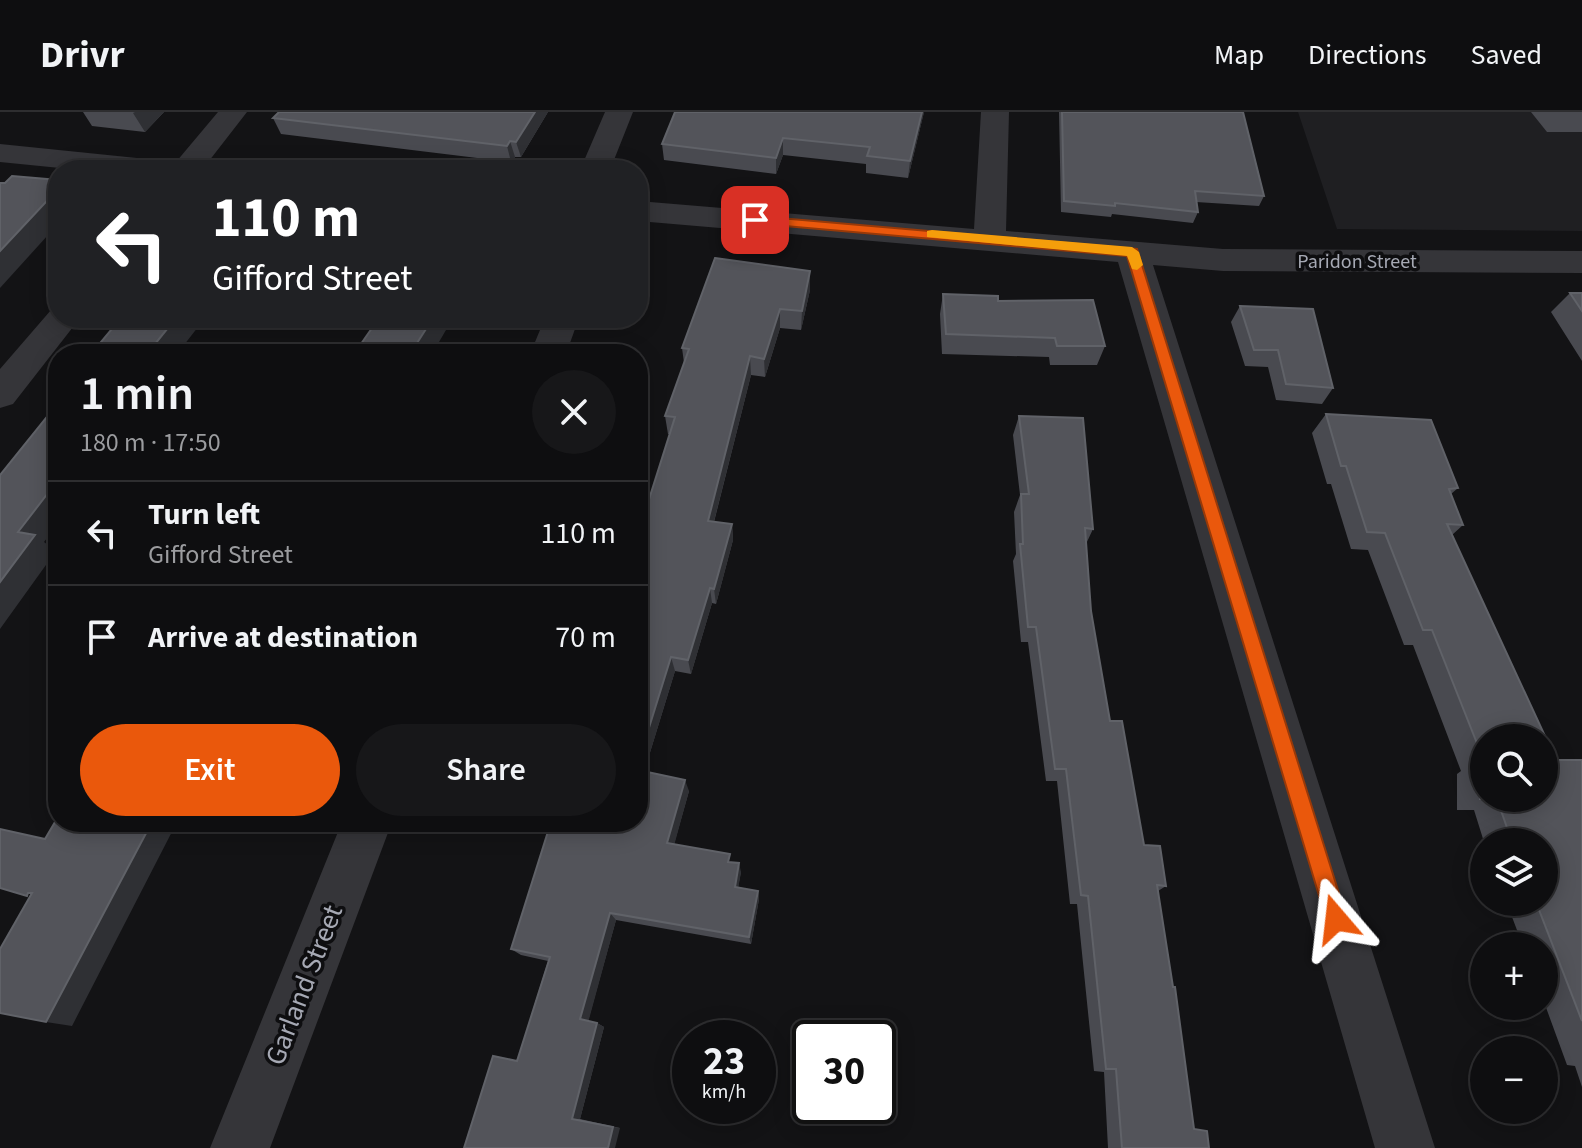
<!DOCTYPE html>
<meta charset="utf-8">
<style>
:root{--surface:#0e0e10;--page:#171719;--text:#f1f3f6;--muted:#9b9c9f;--line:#2e2e30;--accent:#ea580c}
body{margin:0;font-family:"Source Sans 3",sans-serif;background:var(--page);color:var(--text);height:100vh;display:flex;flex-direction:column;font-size:30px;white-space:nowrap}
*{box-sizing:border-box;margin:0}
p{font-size:26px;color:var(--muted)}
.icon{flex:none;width:44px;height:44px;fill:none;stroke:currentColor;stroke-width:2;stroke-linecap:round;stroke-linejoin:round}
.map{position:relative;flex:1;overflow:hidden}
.drawer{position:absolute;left:48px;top:232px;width:600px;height:488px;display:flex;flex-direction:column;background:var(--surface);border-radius:32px;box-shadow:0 4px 20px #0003,0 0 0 2px var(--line)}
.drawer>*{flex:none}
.hud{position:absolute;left:48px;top:48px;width:600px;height:168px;border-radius:32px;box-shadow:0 4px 20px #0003,0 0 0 2px var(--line);background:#202124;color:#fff;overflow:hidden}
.controls{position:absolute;left:1470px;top:612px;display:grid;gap:16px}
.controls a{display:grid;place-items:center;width:88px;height:88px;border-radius:50%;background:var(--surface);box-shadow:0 4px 20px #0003,0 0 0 2px var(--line);font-size:40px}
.speed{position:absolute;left:672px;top:908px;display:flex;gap:16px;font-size:40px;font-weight:700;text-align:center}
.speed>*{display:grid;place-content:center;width:104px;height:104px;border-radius:50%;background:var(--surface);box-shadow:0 4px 20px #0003,0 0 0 2px var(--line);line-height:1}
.speed small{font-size:20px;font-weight:400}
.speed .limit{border:4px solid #111;border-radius:12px;background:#fff;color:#111}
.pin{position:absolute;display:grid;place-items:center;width:68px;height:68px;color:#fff;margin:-34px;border-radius:16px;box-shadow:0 4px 12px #0006}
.me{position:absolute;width:88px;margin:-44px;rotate:343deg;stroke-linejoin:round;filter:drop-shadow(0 0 6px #0008)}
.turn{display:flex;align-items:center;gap:28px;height:168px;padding:0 32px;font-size:36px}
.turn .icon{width:104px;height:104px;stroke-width:2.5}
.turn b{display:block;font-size:56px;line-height:68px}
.round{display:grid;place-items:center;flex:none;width:84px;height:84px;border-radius:42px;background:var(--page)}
.head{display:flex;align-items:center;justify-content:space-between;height:136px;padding:0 32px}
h1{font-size:48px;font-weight:600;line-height:60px}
.action{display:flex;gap:16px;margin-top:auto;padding:16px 32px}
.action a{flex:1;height:92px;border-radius:48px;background:var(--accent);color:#fff;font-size:32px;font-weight:600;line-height:92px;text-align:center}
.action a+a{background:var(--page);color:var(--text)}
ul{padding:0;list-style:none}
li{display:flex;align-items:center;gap:24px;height:104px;padding:0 32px;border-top:2px solid var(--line)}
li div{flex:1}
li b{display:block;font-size:30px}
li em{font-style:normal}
header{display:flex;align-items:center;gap:48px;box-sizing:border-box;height:112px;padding:0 40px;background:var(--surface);border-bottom:2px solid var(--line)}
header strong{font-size:38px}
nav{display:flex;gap:44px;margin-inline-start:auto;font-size:28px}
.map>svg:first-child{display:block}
</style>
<header>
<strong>Drivr</strong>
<nav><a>Map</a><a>Directions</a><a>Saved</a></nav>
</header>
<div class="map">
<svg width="1582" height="1036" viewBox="0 0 1582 1036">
<rect width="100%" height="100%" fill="#131315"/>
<path fill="#1f1f22" d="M 1298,0 L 1582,0 L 1582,119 L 1337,117 Z"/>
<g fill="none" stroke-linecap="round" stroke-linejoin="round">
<path fill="#353539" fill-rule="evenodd" d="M 218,0 L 247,0 L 202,58 L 80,58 L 0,50 L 0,32 L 176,50 Z
M 605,0 L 633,0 L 610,58 L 580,58 Z
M 981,0 L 1009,0 L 1006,119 L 1223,137 L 1582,139 L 1582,161 L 1223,159 L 1153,153 L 1435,1036 L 1375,1036 L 1118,150 L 638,109 L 638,89 L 974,117 Z
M 58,195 L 58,206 L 80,206 L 13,292 L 0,296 L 0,257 L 51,198 Z
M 545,206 L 579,206 L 566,242 L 530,242 Z
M 342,710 L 392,710 L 270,1036 L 210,1036 Z"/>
</g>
<path fill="#494a50" d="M 83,0 L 164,0 L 145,20 L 92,14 Z
M 548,0 L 521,45 L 515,45 L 511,50 L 281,22 L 273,6 Z
M 675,0 L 924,0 L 908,66 L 866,61 L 866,52 L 783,43 L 776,62 L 664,48 L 662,32 Z
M 1059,0 L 1243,0 L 1264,84 L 1259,94 L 1196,90 L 1198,100 L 1193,111 L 1112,102 L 1111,105 L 1061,100 Z
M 1531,0 L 1582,0 L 1582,20 L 1547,20 Z
M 810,159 L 810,178 L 801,218 L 780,216 L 765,265 L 751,263 L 714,410 L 732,412 L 733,428 L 716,492 L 712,491 L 691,562 L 675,559 L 644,660 L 689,679 L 674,732 L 732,751 L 741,760 L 738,775 L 758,779 L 759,787 L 751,832 L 616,808 L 588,909 L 597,911 L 604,915 L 580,1007 L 620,1016 L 464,1036 L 517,949 L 548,849 L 521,843 L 511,837 L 638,710 L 645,400 L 670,322 L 668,322 L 665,304 L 684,251 L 682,236 Z
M 1570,181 L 1582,181 L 1582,249 L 1551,200 Z
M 943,182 L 998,189 L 1105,234 L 1097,253 L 1050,253 L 1049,245 L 942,242 L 940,202 Z
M 1240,194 L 1333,276 L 1322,292 L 1276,288 L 1268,255 L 1245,254 L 1231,210 Z
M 1326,302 L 1458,376 L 1451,382 L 1463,413 L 1452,423 L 1556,648 L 1582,648 L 1582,975 L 1575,954 L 1567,953 L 1544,890 L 1544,834 L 1523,834 L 1509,797 L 1506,797 L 1504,790 L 1544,790 L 1544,730 L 1484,730 L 1474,698 L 1457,698 L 1457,662 L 1461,659 L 1413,533 L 1404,533 L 1368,438 L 1351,437 L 1331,372 L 1327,372 L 1312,321 Z
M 1019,304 L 1093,417 L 1086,432 L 1091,499 L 1110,609 L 1144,733 L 1166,774 L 1158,779 L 1194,1017 L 1209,1036 L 1108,1036 L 1104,960 L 1094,959 L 1077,792 L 1070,792 L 1057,669 L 1046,669 L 1028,530 L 1021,530 L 1013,449 L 1016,442 L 1014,400 L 1020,383 L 1013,323 Z"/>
<path fill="#2f3034" d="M 135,0 L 164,0 L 145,20 L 133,1 Z
M 535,0 L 548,0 L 521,45 L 516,30 Z
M 922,0 L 924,0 L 908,66 L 910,49 Z
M 783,26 L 783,43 L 776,62 L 776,46 Z
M 510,29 L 515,45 L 511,50 L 507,34 Z
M 58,77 L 58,112 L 0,176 L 0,139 Z
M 810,159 L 810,178 L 801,218 L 802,199 Z
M 780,197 L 780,216 L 765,265 L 764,247 Z
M 176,206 L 205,206 L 177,242 L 147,242 Z
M 433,206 L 453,206 L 432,242 L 410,242 Z
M 750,244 L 751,263 L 710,425 L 708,409 Z
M 58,368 L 58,412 L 44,430 L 56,439 L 0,517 L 0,470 L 18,420 Z
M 732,412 L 733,428 L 716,492 L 714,477 Z
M 710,476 L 712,491 L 691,562 L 688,548 Z
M 671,545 L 675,559 L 641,670 L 638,663 L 638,651 Z
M 685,668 L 689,679 L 672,741 L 667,731 Z
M 152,710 L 177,710 L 72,914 L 46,910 Z
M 739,751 L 741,760 L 737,783 L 735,775 Z
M 758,779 L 759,787 L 751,832 L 749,825 Z
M 610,801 L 616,808 L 588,911 L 580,907 Z
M 597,911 L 604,915 L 580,1007 L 572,1007 Z
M 613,1015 L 620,1016 L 615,1036 L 608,1036 Z"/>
<path fill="#53545a" stroke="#606268" stroke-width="2" d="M 279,0 L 535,0 L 516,30 L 510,29 L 507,34 L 273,6 Z
M 675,0 L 922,0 L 910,49 L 867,44 L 870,35 L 783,26 L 776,46 L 662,32 Z
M 1062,0 L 1243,0 L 1264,84 L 1195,79 L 1198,100 L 1115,91 L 1115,94 L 1064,89 Z
M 12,64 L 58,68 L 58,77 L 0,139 L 0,71 L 5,71 Z
M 715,146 L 810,159 L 802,199 L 780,197 L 764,247 L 750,244 L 708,409 L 732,412 L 714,477 L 710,476 L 688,548 L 671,545 L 638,651 L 638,410 L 642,399 L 645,400 L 675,305 L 665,304 L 689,237 L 682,236 Z
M 1570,181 L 1582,181 L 1582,199 Z
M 943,182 L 998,184 L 998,189 L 1093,188 L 1105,234 L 1057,234 L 1055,226 L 946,222 Z
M 1240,194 L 1313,197 L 1333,276 L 1286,272 L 1278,238 L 1254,238 Z
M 121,206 L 176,206 L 147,242 L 91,242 Z
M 379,206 L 433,206 L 410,242 L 354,242 Z
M 58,291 L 58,368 L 18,420 L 35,423 L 0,470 L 0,363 Z
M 1326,302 L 1431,308 L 1458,376 L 1449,377 L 1463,413 L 1447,412 L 1556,648 L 1582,648 L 1582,909 L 1536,790 L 1544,790 L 1544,730 L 1512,730 L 1497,687 L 1480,687 L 1479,650 L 1484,650 L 1484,686 L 1544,686 L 1544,626 L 1484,626 L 1484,649 L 1432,518 L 1423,518 L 1385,421 L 1367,420 L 1346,354 L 1341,354 Z
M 1019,304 L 1083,306 L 1093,417 L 1085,416 L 1091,499 L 1110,609 L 1122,609 L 1144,733 L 1160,734 L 1166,774 L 1157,773 L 1173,875 L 1175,875 L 1194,1017 L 1207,1019 L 1209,1036 L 1122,1036 L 1116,957 L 1106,957 L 1088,784 L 1081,783 L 1066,657 L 1055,657 L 1036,515 L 1028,515 L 1020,432 L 1023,432 L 1021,382 L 1029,382 Z
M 638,658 L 685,668 L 667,731 L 730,742 L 728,750 L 739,751 L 735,775 L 758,779 L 749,825 L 610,801 L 580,907 L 597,911 L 572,1007 L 613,1015 L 608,1036 L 464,1036 L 493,944 L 517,949 L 550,845 L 511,837 L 551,710 L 638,710 Z
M 58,705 L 58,710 L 152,710 L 46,910 L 0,901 L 0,837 L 32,781 L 28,781 L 27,784 L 0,776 L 0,717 L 45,727 Z"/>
<path fill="#ea580c" stroke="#983908" stroke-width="2" d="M 755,104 L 1137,137 L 1347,807 L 1344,815 L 1336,818 L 1329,815 L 1326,807 L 1127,144 L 751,111 L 751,105 Z"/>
<path fill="#f59e0b" d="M 932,118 L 1132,135 L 1139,140 L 1143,153 L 1137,158 L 1132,157 L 1127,144 L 927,125 L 927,119 Z"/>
<g text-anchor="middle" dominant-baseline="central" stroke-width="7" stroke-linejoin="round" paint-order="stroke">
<g font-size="20" fill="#a6a9b4" stroke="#0e0e10">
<text x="1357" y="150">Paridon Street</text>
</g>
<g font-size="28" fill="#a6a9b4" stroke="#0e0e10">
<text transform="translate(304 873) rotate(-69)">Garland Street</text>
</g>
</g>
</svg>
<div class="controls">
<a><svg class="icon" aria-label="search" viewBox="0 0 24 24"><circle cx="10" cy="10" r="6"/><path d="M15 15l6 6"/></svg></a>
<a><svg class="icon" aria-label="layers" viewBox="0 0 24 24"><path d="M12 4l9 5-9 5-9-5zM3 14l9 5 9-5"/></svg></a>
<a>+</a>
<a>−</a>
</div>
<div class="speed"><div>23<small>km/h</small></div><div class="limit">30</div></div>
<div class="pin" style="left:755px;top:108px;background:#d93025"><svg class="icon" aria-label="arrive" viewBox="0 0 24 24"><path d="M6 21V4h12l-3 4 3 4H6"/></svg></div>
<svg class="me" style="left:1336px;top:807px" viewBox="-20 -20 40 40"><path d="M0-17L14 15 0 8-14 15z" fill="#ea580c" stroke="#fff" stroke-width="4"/></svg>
<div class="hud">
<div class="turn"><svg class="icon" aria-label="left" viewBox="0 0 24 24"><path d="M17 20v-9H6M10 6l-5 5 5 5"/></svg><div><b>110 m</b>Gifford Street</div></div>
</div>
<section class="drawer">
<div class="head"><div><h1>1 min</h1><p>180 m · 17:50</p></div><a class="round"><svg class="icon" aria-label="close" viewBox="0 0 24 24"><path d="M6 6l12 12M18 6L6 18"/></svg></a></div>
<ul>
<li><svg class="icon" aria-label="left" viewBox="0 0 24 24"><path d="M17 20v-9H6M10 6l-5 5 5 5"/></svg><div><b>Turn left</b><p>Gifford Street</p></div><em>110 m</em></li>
<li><svg class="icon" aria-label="arrive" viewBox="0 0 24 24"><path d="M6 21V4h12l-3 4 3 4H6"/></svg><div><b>Arrive at destination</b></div><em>70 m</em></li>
</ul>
<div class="action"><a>Exit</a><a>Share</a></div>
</section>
</div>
